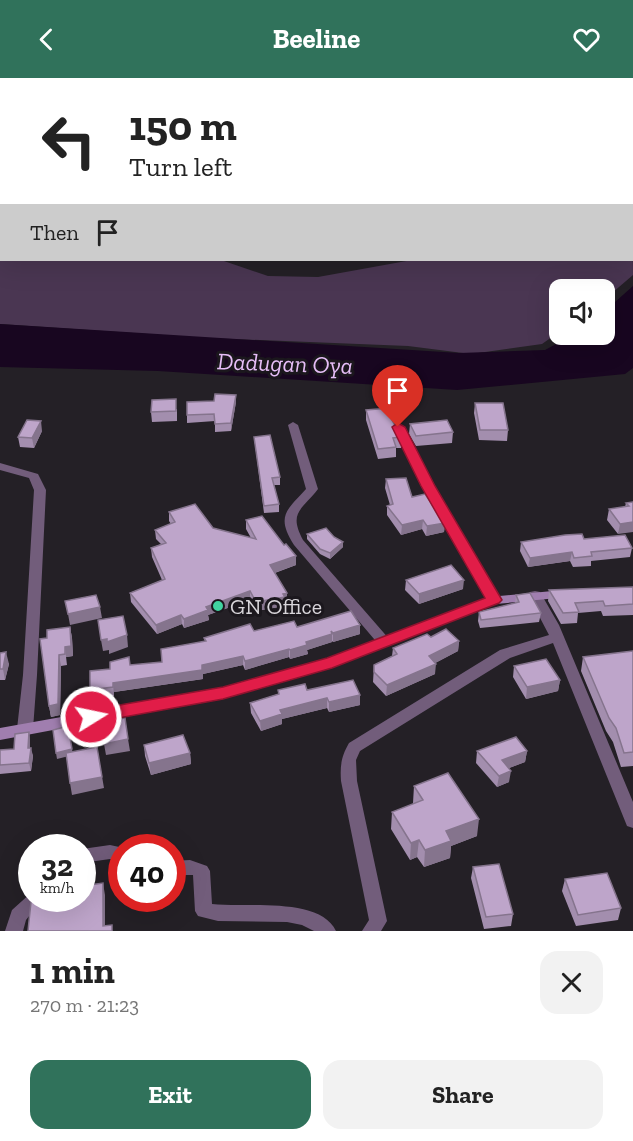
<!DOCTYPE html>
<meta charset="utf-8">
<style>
:root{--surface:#fff;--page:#f2f2f2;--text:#222;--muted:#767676;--accent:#30725b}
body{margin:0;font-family:"Zilla Slab",serif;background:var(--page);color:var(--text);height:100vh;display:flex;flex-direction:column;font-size:22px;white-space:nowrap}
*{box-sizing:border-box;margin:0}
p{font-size:20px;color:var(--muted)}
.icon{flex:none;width:33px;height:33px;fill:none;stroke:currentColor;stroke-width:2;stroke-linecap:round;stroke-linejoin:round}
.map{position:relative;height:853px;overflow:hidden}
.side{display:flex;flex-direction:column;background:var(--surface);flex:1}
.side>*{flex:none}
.top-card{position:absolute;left:0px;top:0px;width:633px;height:183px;box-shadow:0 6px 24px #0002;background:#fff;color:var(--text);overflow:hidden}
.fabs{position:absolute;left:549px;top:201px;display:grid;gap:12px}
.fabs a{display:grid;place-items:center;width:66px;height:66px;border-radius:12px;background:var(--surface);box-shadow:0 6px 24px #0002;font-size:30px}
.speed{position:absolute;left:18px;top:756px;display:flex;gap:12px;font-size:30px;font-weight:700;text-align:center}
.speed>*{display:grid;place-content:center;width:78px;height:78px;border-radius:50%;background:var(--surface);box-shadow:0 6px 24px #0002;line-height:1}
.speed small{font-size:15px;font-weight:400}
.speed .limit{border:9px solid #d22;background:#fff;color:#111}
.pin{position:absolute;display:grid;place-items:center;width:51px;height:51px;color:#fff;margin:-62px -26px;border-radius:50% 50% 50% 0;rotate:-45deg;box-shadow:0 0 6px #0007}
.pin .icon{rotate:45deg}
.me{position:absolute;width:66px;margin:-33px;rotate:80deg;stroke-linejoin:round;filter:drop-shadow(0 0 4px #0008)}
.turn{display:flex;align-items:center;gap:21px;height:126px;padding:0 30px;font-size:27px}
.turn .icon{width:78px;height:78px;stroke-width:2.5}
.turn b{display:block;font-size:42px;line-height:51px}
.then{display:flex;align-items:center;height:57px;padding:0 30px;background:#0003;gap:12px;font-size:22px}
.round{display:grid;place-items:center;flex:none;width:63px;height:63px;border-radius:18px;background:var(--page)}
.overview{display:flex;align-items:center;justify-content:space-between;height:102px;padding:0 30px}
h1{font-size:36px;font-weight:700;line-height:45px}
.primary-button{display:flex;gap:12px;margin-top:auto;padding:12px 30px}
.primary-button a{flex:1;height:69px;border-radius:18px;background:var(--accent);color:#fff;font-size:24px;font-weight:700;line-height:69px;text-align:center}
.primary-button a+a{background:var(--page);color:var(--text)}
header{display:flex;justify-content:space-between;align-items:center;height:78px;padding:0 30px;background:var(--accent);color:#fff;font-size:27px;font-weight:700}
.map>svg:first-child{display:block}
</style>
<header><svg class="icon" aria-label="back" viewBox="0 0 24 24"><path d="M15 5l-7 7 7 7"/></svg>Beeline<svg class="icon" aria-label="heart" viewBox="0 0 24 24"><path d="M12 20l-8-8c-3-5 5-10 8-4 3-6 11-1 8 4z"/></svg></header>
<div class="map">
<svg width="633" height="853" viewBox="0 0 633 853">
<rect width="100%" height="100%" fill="#242026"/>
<path fill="#4a3652" d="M 632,72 L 633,197 L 605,221 L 604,212 L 560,212 L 559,254 L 542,266 L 471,276 L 408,268 L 207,260 L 0,246 L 0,108 L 2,182 L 221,182 L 268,198 L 318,199 L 412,182 L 632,182 Z"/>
<path fill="#180620" d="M 633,208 L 633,290 L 625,296 L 457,312 L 158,293 L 0,289 L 0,246 L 459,275 L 545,272 L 573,257 L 604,256 L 605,233 Z"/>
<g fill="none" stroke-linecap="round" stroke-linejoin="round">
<path fill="#725d7b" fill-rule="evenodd" d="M 293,344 L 298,347 L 318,411 C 302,432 288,434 303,462 L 390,562 L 392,565 L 390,568 L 380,568 L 294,467 C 276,438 286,433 306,411 L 288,347 Z
M 398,346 L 403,349 L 434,408 L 501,522 L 499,525 L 489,525 L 422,408 L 393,349 Z
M 0,385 L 38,396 L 46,412 L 37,597 L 33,651 L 30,655 L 25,657 L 20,655 L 17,651 L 23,597 L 34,412 L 29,400 L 0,392 Z
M 535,513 L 540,514 L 559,547 L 633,724 L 633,750 L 627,748 L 625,743 L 553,565 L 510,580 L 360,673 L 356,682 L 357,703 L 387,843 L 381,853 L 362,853 L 369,842 L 341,703 C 340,688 341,679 349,665 L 500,572 L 549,557 L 528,517 L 530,514 Z
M 110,767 L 124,770 L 122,770 L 122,783 L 110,781 L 82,785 L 82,771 Z
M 190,782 L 207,788 L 210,793 L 212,826 C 244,830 320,818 336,853 L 314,853 L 302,847 L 287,844 L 218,843 L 198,838 L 195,833 L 193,797 L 172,797 L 172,783 Z
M 32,814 L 32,820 L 43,820 L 26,842 L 23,853 L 5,853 L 12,832 Z"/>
<path fill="#a07eaf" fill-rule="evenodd" d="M 563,512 L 568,513 L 570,516 L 568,519 L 496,526 L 337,588 L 223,620 L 0,662 L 0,650 L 223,610 L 328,580 L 489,519 Z"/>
</g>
<path fill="#a38eae" d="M 240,0 L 633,0 L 633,11 L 632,11 L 632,2 L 242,2 Z
M 236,324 L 231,353 L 215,354 L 215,343 L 187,345 L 187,337 Z
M 475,325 L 508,352 L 507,363 L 479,362 L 474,335 Z
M 177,331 L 177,343 L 152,344 L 151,334 Z
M 366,332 L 391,340 L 401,359 L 401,370 L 396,370 L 396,379 L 378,381 L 366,342 Z
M 410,346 L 453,354 L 452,365 L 416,368 L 409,356 Z
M 42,353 L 34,370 L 20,369 L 18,359 Z
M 254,359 L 280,399 L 280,407 L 274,407 L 279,426 L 279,434 L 264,435 Z
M 386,401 L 412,419 L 445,445 L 444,454 L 426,458 L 422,451 L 401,457 L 387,437 L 387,428 L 390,427 L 385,410 Z
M 633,424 L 618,456 L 607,442 L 609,431 L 625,429 L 626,425 Z
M 169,434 L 213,450 L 251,460 L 246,451 L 246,442 L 284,467 L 296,478 L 296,487 L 275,495 L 287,515 L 287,525 L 285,525 L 285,528 L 256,533 L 250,522 L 208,537 L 209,542 L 184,550 L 182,546 L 157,556 L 131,524 L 130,515 L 162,502 L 152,479 L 151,470 L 161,466 L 156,461 L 155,452 L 171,446 L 169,443 Z
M 307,456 L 334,459 L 343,464 L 343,469 L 330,481 L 320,476 L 307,461 Z
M 584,461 L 632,470 L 630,479 L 591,483 L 591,488 L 573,489 L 570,483 L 528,489 L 520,473 L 521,464 Z
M 406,502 L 463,511 L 419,526 L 405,512 Z
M 633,509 L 633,537 L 603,538 L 601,533 L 578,535 L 577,545 L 561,546 L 548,523 L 549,512 Z
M 516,517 L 541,535 L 539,544 L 480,550 L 478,543 L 479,534 L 515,525 Z
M 360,547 L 360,556 L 333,564 L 332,563 L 332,564 L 307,572 L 308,576 L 290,581 L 289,579 L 245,592 L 243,587 L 203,596 L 203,601 L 114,614 L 114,618 L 92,621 L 90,612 L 110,591 L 130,587 L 162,584 L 205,563 L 204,560 L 254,553 L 297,549 Z
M 70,549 L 72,560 L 73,578 L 66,579 L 67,587 L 61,588 L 60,637 L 51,639 L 49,628 L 47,560 Z
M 431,559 L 459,563 L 458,573 L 435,585 L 435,596 L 386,618 L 373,604 L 374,587 L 392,578 L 393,570 Z
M 633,574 L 633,688 L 621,689 L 613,664 L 606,653 L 581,593 L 583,579 Z
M 0,575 L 9,586 L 5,602 L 0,602 Z
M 514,588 L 560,602 L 558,613 L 526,621 L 513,599 Z
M 278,612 L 307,612 L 360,617 L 360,627 L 329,634 L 327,630 L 282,641 L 282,646 L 261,653 L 251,635 L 250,625 L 278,616 Z
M 29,654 L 30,663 L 30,670 L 33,678 L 31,693 L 0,696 L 0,672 L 14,671 Z
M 144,667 L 190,675 L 191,686 L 151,697 L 145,678 Z
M 477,673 L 527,673 L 525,684 L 509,690 L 509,704 L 497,709 L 476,685 Z
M 414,708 L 477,758 L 451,768 L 450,780 L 424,789 L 417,779 L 410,782 L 391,751 L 392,734 L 414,726 L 413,725 Z
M 473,789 L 513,836 L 511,848 L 484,851 L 471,800 Z
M 565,801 L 621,830 L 618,842 L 576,848 L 562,813 Z
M 152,820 L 152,827 L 133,828 L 132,823 Z"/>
<path fill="#85748d" d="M 236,317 L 236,324 L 231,353 L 231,345 Z
M 41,343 L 42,353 L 34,370 L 32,360 Z
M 423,442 L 422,451 L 401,457 L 402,447 Z
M 633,444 L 633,454 L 618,456 L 620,446 Z
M 445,445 L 444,454 L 426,458 L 427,448 Z
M 343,464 L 343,469 L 330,481 L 330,475 Z
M 572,474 L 570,483 L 528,489 L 530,480 Z
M 296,478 L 296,487 L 271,496 L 270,487 Z
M 464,502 L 463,511 L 419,526 L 419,516 Z
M 250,513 L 250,522 L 208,537 L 209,542 L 184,550 L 184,541 L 206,529 Z
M 287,515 L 287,525 L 285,525 L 285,528 L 256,533 L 256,524 Z
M 100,529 L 102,540 L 70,547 L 68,536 Z
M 181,537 L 182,546 L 157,556 L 156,547 Z
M 360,547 L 360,556 L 333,564 L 333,555 Z
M 70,549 L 72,560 L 73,578 L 66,579 L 67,587 L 65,569 Z
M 332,556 L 332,564 L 307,572 L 308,576 L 290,581 L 290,572 L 306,564 Z
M 127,557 L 128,569 L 109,576 L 109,572 L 103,573 L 101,562 Z
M 459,563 L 458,573 L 428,589 L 429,578 Z
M 289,571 L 289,579 L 245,592 L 245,583 Z
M 6,574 L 9,586 L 5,602 L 3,591 Z
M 59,577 L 61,588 L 60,637 L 51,639 L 49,628 Z
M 243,578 L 243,587 L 203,596 L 203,601 L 114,614 L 114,618 L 113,605 Z
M 436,586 L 435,596 L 386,618 L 387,607 Z
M 560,602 L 558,613 L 526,621 L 527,609 Z
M 360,617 L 360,627 L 329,634 L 329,624 Z
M 327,620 L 327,630 L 282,641 L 282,646 L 261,653 L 260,643 L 280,632 Z
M 29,654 L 30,663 L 30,677 L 31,670 L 33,678 L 31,693 L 29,685 L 28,670 Z
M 69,654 L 73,677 L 57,681 L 56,675 Z
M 128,661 L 130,673 L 106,677 L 104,666 Z
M 97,669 L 104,710 L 72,717 L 70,705 Z
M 527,673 L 525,684 L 501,693 L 502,682 Z
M 190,675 L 191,686 L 151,697 L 149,685 Z
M 511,693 L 509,704 L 497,709 L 499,698 Z
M 479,741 L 477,758 L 451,768 L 450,780 L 424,789 L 425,772 L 446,753 Z
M 419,762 L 417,779 L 410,782 L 411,765 Z
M 103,805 L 105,817 L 105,853 L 103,848 Z"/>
<path fill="#bea5ca" stroke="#85748d" stroke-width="1.5" d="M 0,0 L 210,0 L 212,2 L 2,2 L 2,32 L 0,32 Z
M 246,0 L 633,0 L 633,7 L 632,7 L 632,2 L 248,2 Z
M 632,14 L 633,14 L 633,38 L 632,37 Z
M 0,39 L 2,39 L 2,60 L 0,60 Z
M 0,69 L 2,69 L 2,91 L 0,91 Z
M 215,316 L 236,317 L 231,345 L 215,346 L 214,336 L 187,337 L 187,324 L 214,323 Z
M 176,321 L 176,333 L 151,334 L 152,322 Z
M 475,325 L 503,325 L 508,352 L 480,352 Z
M 390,330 L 391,340 L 401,359 L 393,360 L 396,369 L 378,371 L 366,332 Z
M 27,342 L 41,343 L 32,360 L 18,359 Z
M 447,342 L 453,354 L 416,358 L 410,346 Z
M 270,357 L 280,399 L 272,400 L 279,426 L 264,428 L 254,359 Z
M 406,400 L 412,419 L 425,416 L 445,445 L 427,448 L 423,442 L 402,447 L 387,428 L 393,426 L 386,401 Z
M 633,424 L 633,444 L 620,446 L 609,431 L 629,428 L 626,425 Z
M 195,426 L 213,450 L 256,461 L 246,442 L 262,438 L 284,467 L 286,466 L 296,478 L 270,487 L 287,515 L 283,516 L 285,519 L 256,524 L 250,513 L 206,529 L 208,532 L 184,541 L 181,537 L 156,547 L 130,515 L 165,501 L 151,470 L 166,465 L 155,452 L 175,444 L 169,434 Z
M 326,450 L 334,459 L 343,464 L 330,475 L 320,471 L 307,456 Z
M 582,456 L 584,461 L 625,457 L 632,470 L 591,474 L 592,478 L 574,480 L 572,474 L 530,480 L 521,464 L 565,457 Z
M 451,487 L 464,502 L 419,516 L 406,502 Z
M 633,509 L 633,526 L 605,528 L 603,523 L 575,525 L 579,534 L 563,535 L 549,512 Z
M 530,515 L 541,535 L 481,542 L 479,534 L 519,524 L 516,517 Z
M 96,517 L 100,529 L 68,536 L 65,523 Z
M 351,533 L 360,547 L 333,555 L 331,553 L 332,556 L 306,564 L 307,567 L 290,572 L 289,571 L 245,583 L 243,578 L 202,587 L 202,592 L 113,605 L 113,609 L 90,612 L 90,593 L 110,591 L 110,584 L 129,579 L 130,587 L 162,584 L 161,571 L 206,563 L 204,560 L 250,546 L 254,553 L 294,543 L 297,549 Z
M 123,538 L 127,557 L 107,564 L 107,561 L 101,562 L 98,542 Z
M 70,549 L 71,568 L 65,569 L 65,576 L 59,577 L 58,626 L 49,628 L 40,561 L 47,560 L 47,552 Z
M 446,551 L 459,563 L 429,578 L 436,586 L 387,607 L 374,594 L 374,587 L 397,576 L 393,570 L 427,556 L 431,559 Z
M 633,573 L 633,674 L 624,675 L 616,650 L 609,640 L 583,579 Z
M 6,574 L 3,591 L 0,591 L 0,575 Z
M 546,581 L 560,602 L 527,609 L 514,588 Z
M 353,602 L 360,617 L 329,624 L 327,620 L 280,632 L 282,636 L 260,643 L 250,625 L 279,616 L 278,612 L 305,606 L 307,612 Z
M 125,640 L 128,661 L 104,666 L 102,644 Z
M 68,648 L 72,671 L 56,675 L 53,652 Z
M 29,654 L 28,670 L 31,670 L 29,685 L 0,687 L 0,672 L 14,671 L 15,656 Z
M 183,657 L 190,675 L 149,685 L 144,667 Z
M 516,659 L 527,673 L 502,682 L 511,693 L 499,698 L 477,673 Z
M 97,669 L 102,699 L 70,705 L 66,675 Z
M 448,695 L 479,741 L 446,753 L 451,763 L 425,772 L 419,762 L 411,765 L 392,734 L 423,722 L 414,708 Z
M 499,786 L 513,836 L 486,839 L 473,789 Z
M 607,795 L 621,830 L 578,837 L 565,801 Z
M 103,805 L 103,848 L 112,847 L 112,853 L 28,853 L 31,824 L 34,820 L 82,820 L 82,808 Z
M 132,820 L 151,820 L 151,821 L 132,823 Z"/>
<path fill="#e11d48" stroke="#92132f" stroke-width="1.5" d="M 398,345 L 405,349 L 435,408 L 502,522 L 499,525 L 332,590 L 223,621 L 91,645 L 85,643 L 82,639 L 85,634 L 91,632 L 223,609 L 327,580 L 485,520 L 421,408 L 392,349 Z"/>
<circle fill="#41d4a1" stroke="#1b171d" stroke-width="2" cx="218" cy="528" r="6"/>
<g text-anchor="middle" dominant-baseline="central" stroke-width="6" stroke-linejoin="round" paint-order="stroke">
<g font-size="22" fill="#d8d5da" stroke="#1b171d" text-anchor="start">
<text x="230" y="528">GN Office</text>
</g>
<g font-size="24" font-style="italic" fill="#e5bdf6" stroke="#1b171d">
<text transform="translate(285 285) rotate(2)">Dadugan Oya</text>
</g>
</g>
</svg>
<div class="fabs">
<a><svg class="icon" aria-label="sound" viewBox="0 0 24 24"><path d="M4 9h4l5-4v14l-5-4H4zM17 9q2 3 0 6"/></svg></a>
</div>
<div class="speed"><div>32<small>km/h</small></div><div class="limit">40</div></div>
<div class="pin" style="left:398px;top:349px;background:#d93025"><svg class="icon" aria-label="arrive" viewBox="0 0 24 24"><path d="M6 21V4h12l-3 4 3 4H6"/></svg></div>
<svg class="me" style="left:91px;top:639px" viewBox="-20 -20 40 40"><circle r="17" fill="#e11d48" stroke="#fff" stroke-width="3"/><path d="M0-11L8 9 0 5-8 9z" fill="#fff"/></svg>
<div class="top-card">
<div class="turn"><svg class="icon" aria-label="left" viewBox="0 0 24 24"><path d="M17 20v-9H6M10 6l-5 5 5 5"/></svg><div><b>150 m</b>Turn left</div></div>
<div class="then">Then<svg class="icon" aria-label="arrive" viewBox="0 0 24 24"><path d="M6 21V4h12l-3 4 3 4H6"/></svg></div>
</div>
</div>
<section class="side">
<div class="overview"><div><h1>1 min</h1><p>270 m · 21:23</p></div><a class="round"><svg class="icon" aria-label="close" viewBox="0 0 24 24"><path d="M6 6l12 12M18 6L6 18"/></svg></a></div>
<div class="primary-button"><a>Exit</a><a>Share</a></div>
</section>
